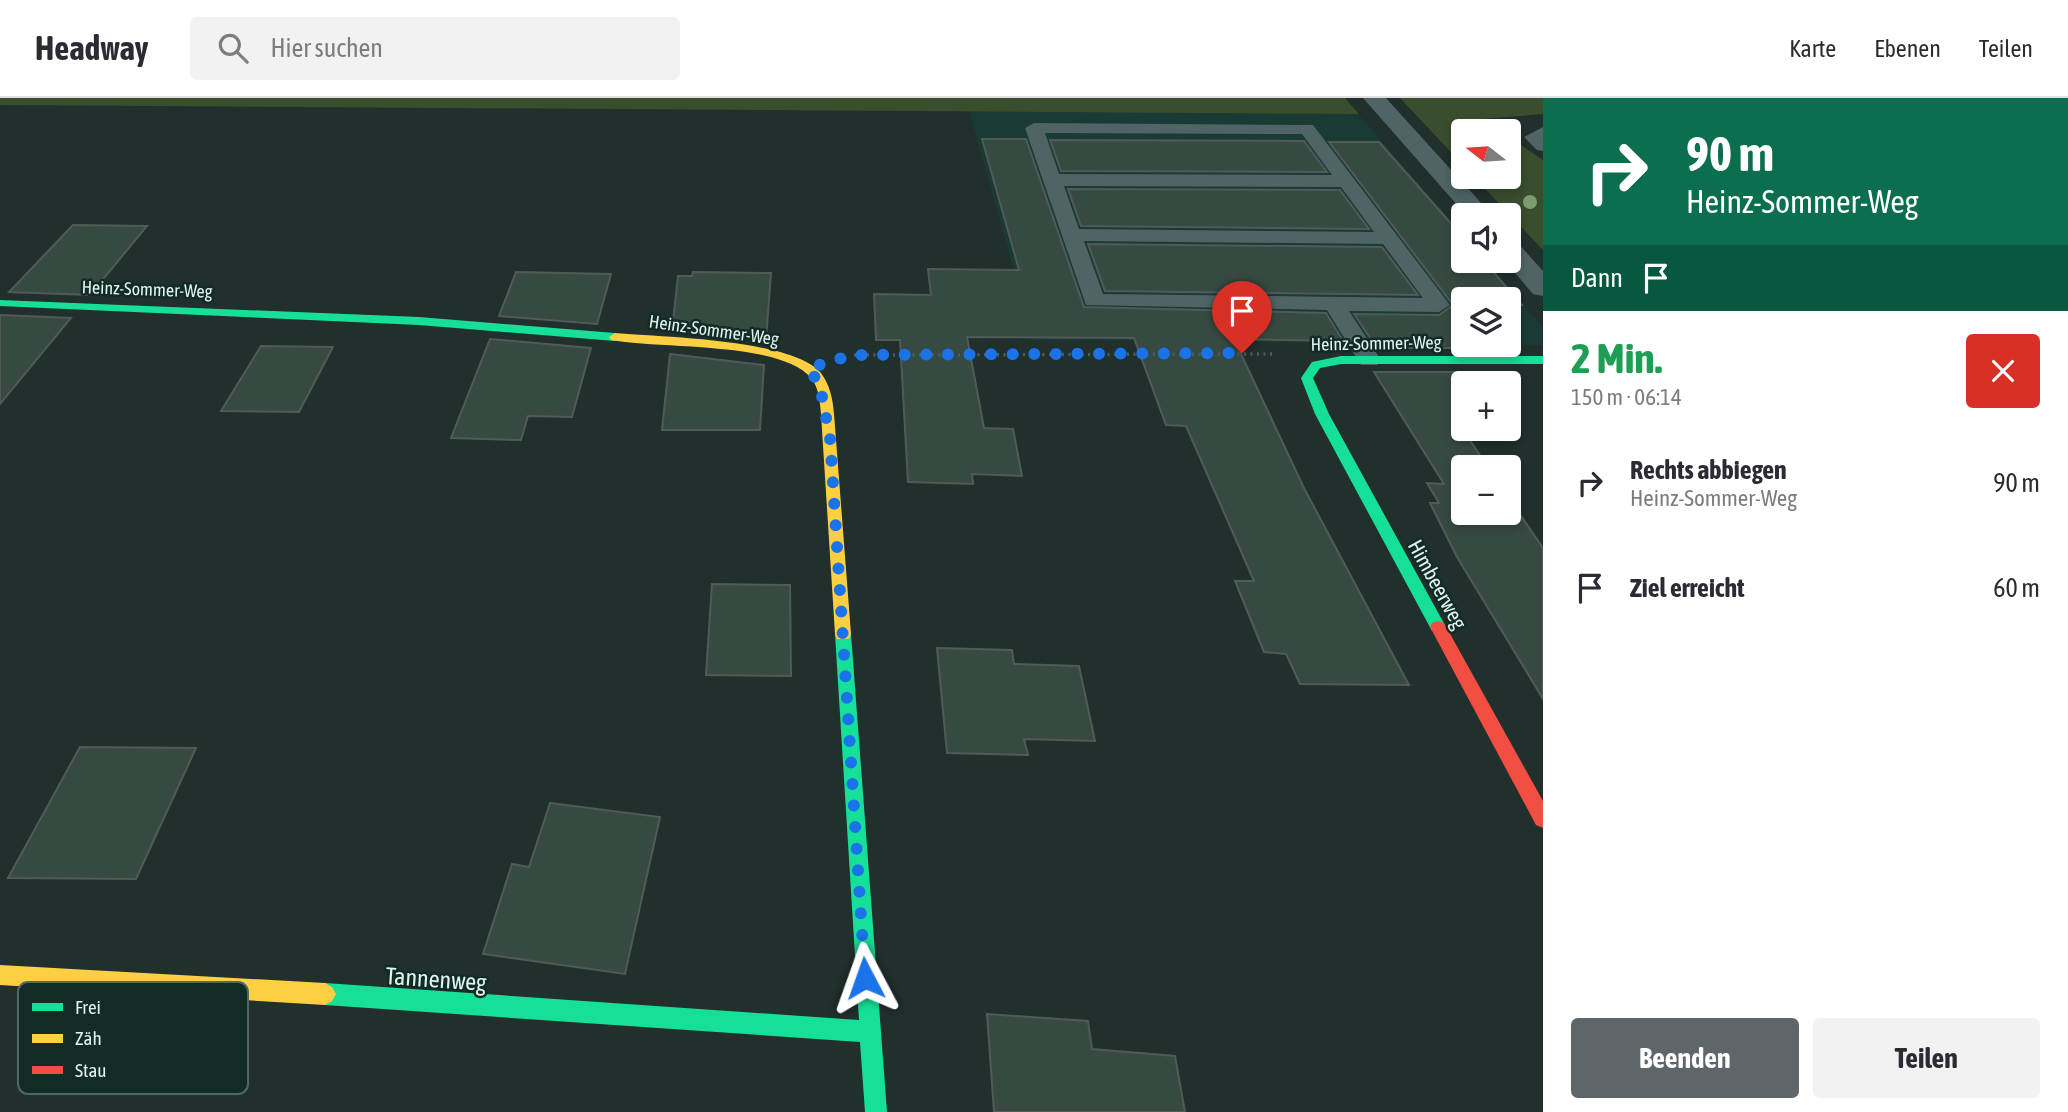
<!DOCTYPE html>
<html lang="de">
<meta charset="utf-8">
<style>
:root{--surface:#fff;--page:#f2f2f3;--text:#2b2b33;--muted:#7c7c81;--line:#e1e1e2;--accent:#5f6669}
body{margin:0;font-family:"Asap Condensed",sans-serif;background:var(--page);color:var(--text);height:100vh;display:flex;flex-direction:column;font-size:26px;white-space:nowrap}
*{box-sizing:border-box;margin:0}
p{font-size:23px;color:var(--muted)}
.icon{flex:none;width:38px;height:38px;fill:none;stroke:currentColor;stroke-width:2;stroke-linecap:round;stroke-linejoin:round}
.map{position:relative;flex:1;overflow:hidden}
.drawer{display:flex;flex-direction:column;background:var(--surface);width:525px}
.drawer>*{flex:none}
.banner{background:#0b6e4f;color:#fff;overflow:hidden}
.needle{width:46px;rotate:287deg}
.controls{position:absolute;left:1451px;top:21px;display:grid;gap:14px}
.controls a{display:grid;place-items:center;width:70px;height:70px;border-radius:7px;background:var(--surface);box-shadow:0 4px 10px #0003;font-size:35px}
.pin{position:absolute;display:grid;place-items:center;width:60px;height:60px;color:#fff;margin:-72px -30px;border-radius:50% 50% 50% 0;rotate:-45deg;box-shadow:0 0 7px #0007}
.pin .icon{rotate:45deg}
.me{position:absolute;width:77px;margin:-38px;rotate:356deg;stroke-linejoin:round;filter:drop-shadow(0 0 5px #0008)}
.turn{display:flex;align-items:center;gap:24px;height:147px;padding:0 28px;font-size:32px}
.turn .icon{width:91px;height:91px;stroke-width:2.5}
.turn b{display:block;font-size:49px;line-height:60px}
.then{display:flex;align-items:center;height:66px;padding:0 28px;background:#0003;gap:14px;font-size:26px}
.round{display:grid;place-items:center;flex:none;width:74px;height:74px;border-radius:7px;background:var(--page)}
.summary{display:flex;align-items:center;justify-content:space-between;height:119px;padding:0 28px}
h1{font-size:42px;font-weight:700;line-height:52px;color:#1e9e55}
.primary-button{display:flex;gap:14px;margin-top:auto;padding:14px 28px}
.primary-button a{flex:1;height:80px;border-radius:7px;background:var(--accent);color:#fff;font-size:28px;font-weight:700;line-height:80px;text-align:center}
.primary-button a+a{background:var(--page);color:var(--text)}
ul{padding:0;list-style:none}
li{display:flex;align-items:center;gap:21px;height:105px;padding:0 28px}
li div{flex:1}
li b{display:block;font-size:26px}
li em{font-style:normal}
header{display:flex;align-items:center;gap:42px;box-sizing:border-box;height:98px;padding:0 35px;background:var(--surface);border-bottom:2px solid var(--line)}
header strong{font-size:33px}
nav{display:flex;gap:38px;margin-inline-start:auto;font-size:24px}
.search{width:490px;height:63px;background:var(--page);display:flex;align-items:center;gap:18px;box-sizing:border-box;padding:0 24px;border-radius:7px;color:var(--muted);font-size:26px}
main{display:flex;flex:1;min-height:0}
.map>svg:first-child{display:block}
</style>
<header>
<strong>Headway</strong>
<div class="search"><svg class="icon" aria-label="search" viewBox="0 0 24 24"><circle cx="10" cy="10" r="6"/><path d="M15 15l6 6"/></svg>Hier suchen</div>
<nav><a>Karte</a><a>Ebenen</a><a>Teilen</a></nav>
</header>
<main>
<div class="map">
<svg width="1543" height="1014" viewBox="0 0 1543 1014">
<rect width="100%" height="100%" fill="#212f2d"/>
<path fill="#193a35" d="M 969,12 L 1358,16 L 1463,137 L 1463,163 L 1485,163 L 1543,229 L 1543,247 L 1509,247 L 1508,201 L 1463,201 L 1463,246 L 1033,242 Z"/>
<path fill="#394e2d" d="M 0,0 L 1345,0 L 1359,16 L 0,7 Z
M 1400,0 L 1543,0 L 1543,16 L 1483,21 L 1500,33 L 1463,33 L 1463,67 Z
M 1509,39 L 1543,62 L 1543,152 L 1474,79 L 1508,79 Z"/>
<path fill="#374a42" stroke="#505b57" stroke-width="2" d="M 982,41 L 1026,41 L 1084,209 L 1326,215 L 1343,243 L 1234,241 L 1304,390 L 1409,587 L 1300,586 L 1286,556 L 1264,554 L 1235,483 L 1254,483 L 1186,328 L 1166,327 L 1134,240 L 967,239 L 984,330 L 1013,331 L 1022,378 L 972,376 L 973,386 L 908,384 L 900,242 L 876,242 L 874,196 L 931,197 L 928,171 L 1019,172 Z
M 1050,42 L 1304,43 L 1327,74 L 1061,73 Z
M 1329,44 L 1379,44 L 1463,139 L 1463,163 L 1484,163 L 1522,207 L 1508,207 L 1508,201 L 1463,201 L 1463,250 L 1377,250 L 1354,216 L 1439,217 L 1453,207 Z
M 1068,91 L 1340,92 L 1369,131 L 1081,128 Z
M 73,127 L 147,128 L 90,197 L 9,194 Z
M 1088,146 L 1382,149 L 1418,197 L 1105,193 Z
M 516,174 L 611,176 L 597,226 L 499,218 Z
M 693,174 L 771,175 L 766,242 L 672,232 L 678,178 L 692,178 Z
M 0,217 L 71,220 L 0,306 Z
M 490,241 L 591,250 L 572,319 L 528,318 L 521,342 L 451,340 Z
M 261,248 L 333,249 L 299,314 L 221,313 Z
M 670,256 L 764,267 L 760,332 L 662,332 Z
M 1374,274 L 1463,274 L 1463,332 L 1488,369 L 1463,369 L 1463,415 L 1508,415 L 1508,399 L 1543,450 L 1543,601 L 1457,459 L 1430,405 L 1439,405 L 1427,385 L 1444,386 Z
M 712,486 L 790,487 L 791,578 L 706,577 Z
M 937,550 L 1012,552 L 1014,566 L 1079,568 L 1095,643 L 1024,641 L 1028,657 L 947,655 Z
M 80,649 L 196,650 L 136,781 L 8,780 Z
M 550,705 L 660,719 L 625,876 L 483,856 L 512,766 L 529,769 Z
M 987,916 L 1088,923 L 1092,951 L 1175,958 L 1185,1014 L 994,1014 Z"/>
<g fill="none" stroke-linecap="round" stroke-linejoin="round">
<path stroke="#4d5e5e" stroke-width="3.5" stroke-dasharray="2 4.5" stroke-linecap="butt" d="M 854,257 L 1272,256"/>
<path fill="#506465" fill-rule="evenodd" d="M 1034,25 L 1313,27 L 1450,207 L 1439,214 L 1349,213 L 1381,262 L 1377,267 L 1361,267 L 1327,212 L 1086,207 L 1025,30 ZM 1045,35 L 1302,36 L 1332,77 L 1059,76 ZM 1064,88 L 1341,89 L 1374,134 L 1079,131 ZM 1084,143 L 1383,146 L 1423,200 L 1103,196 Z
M 1543,29 L 1543,53 L 1537,52 L 1524,39 Z"/>
<path fill="#506465" fill-rule="evenodd" d="M 1363,0 L 1386,0 L 1492,117 L 1466,117 Z
M 1508,142 L 1517,144 L 1543,173 L 1543,198 L 1533,196 L 1505,163 L 1508,163 Z"/>
<path fill="#16e098" fill-rule="evenodd" d="M 0,202 L 419,219 L 615,235 L 621,239 L 615,243 L 419,227 L 0,208 Z
M 1341,258 L 1543,258 L 1543,266 L 1341,266 L 1320,270 L 1313,280 L 1329,316 L 1446,529 L 1444,533 L 1432,533 L 1315,316 L 1301,280 L 1312,264 Z
M 843,530 L 849,531 L 851,536 L 887,1014 L 865,1014 L 860,944 L 325,907 L 318,903 L 314,896 L 318,889 L 325,885 L 859,922 L 835,536 L 837,531 Z"/>
<path fill="#ffcf43" fill-rule="evenodd" d="M 615,235 C 660,239 792,241 821,275 C 830,287 833,302 834,316 L 851,536 L 849,541 L 837,541 L 835,536 L 821,316 C 820,305 819,289 811,280 C 781,243 657,251 611,242 L 609,239 Z
M 0,867 L 325,885 L 332,889 L 336,896 L 332,903 L 325,907 L 0,887 Z"/>
<path fill="#f24e42" fill-rule="evenodd" d="M 1438,523 L 1444,525 L 1543,703 L 1543,730 L 1536,727 L 1430,529 L 1432,525 Z"/>
</g>
<circle fill="#7c9c70" cx="1530" cy="104" r="7"/>
<g fill="none" stroke-linecap="round" stroke-linejoin="round">
<path stroke="#1a73e8" stroke-width="12" stroke-dasharray="0 21.6" d="M 865,880 L 830,340 L 820,288 L 809,270 L 852,257 L 1242,255"/>
</g>
<g text-anchor="middle" dominant-baseline="central" stroke-width="5" stroke-linejoin="round" paint-order="stroke">
<g font-size="18" fill="#e2f2ee" stroke="#112b27">
<text transform="translate(147 191) rotate(2)">Heinz-Sommer-Weg</text>
<text transform="translate(714 232) rotate(8)">Heinz-Sommer-Weg</text>
<text transform="translate(1376 245) rotate(-1)">Heinz-Sommer-Weg</text>
</g>
<g font-size="21" fill="#e2f2ee" stroke="#112b27">
<text transform="translate(1438 486) rotate(61)">Himbeerweg</text>
</g>
<g font-size="24" fill="#e2f2ee" stroke="#112b27">
<text transform="translate(436 881) rotate(4)">Tannenweg</text>
</g>
</g>
<rect x="18" y="884" width="230" height="112" rx="10" fill="#112b27" stroke="#506763" stroke-width="2"/>
<rect x="32" y="905" width="31" height="8" fill="#16e098"/>
<rect x="32" y="936" width="31" height="9" fill="#ffcf43"/>
<rect x="32" y="968" width="31" height="8" fill="#f24e42"/>
<g font-size="19" fill="#e2f2ee">
<text x="75" y="916">Frei</text>
<text x="75" y="947">Zäh</text>
<text x="75" y="979">Stau</text>
</g>
</svg>
<div class="controls">
<a><svg class="needle" viewBox="-14 -14 28 28"><path d="M0-13l5 13h-10z" fill="#e53935"/><path d="M0 13l5-13h-10z" fill="#7c7c81"/></svg></a>
<a><svg class="icon" aria-label="sound" viewBox="0 0 24 24"><path d="M4 9h4l5-4v14l-5-4H4zM17 9q2 3 0 6"/></svg></a>
<a><svg class="icon" aria-label="layers" viewBox="0 0 24 24"><path d="M12 4l9 5-9 5-9-5zM3 14l9 5 9-5"/></svg></a>
<a>+</a>
<a>−</a>
</div>
<div class="pin" style="left:1242px;top:255px;background:#d93025"><svg class="icon" aria-label="arrive" viewBox="0 0 24 24"><path d="M6 21V4h12l-3 4 3 4H6"/></svg></div>
<svg class="me" style="left:865px;top:880px" viewBox="-20 -20 40 40"><path d="M0-17L14 15 0 8-14 15z" fill="#1a73e8" stroke="#fff" stroke-width="4"/></svg>
</div>
<section class="drawer">
<div class="banner">
<div class="turn"><svg class="icon" aria-label="right" viewBox="0 0 24 24"><path d="M7 20v-9h11M14 6l5 5-5 5"/></svg><div><b>90 m</b>Heinz-Sommer-Weg</div></div>
<div class="then">Dann<svg class="icon" aria-label="arrive" viewBox="0 0 24 24"><path d="M6 21V4h12l-3 4 3 4H6"/></svg></div>
</div>
<div class="summary"><div><h1>2 Min.</h1><p>150 m · 06:14</p></div><a class="round" style="background:#d93025;color:#fff"><svg class="icon" aria-label="close" viewBox="0 0 24 24"><path d="M6 6l12 12M18 6L6 18"/></svg></a></div>
<ul>
<li><svg class="icon" aria-label="right" viewBox="0 0 24 24"><path d="M7 20v-9h11M14 6l5 5-5 5"/></svg><div><b>Rechts abbiegen</b><p>Heinz-Sommer-Weg</p></div><em>90 m</em></li>
<li><svg class="icon" aria-label="arrive" viewBox="0 0 24 24"><path d="M6 21V4h12l-3 4 3 4H6"/></svg><div><b>Ziel erreicht</b></div><em>60 m</em></li>
</ul>
<div class="primary-button"><a>Beenden</a><a>Teilen</a></div>
</section>
</main>
